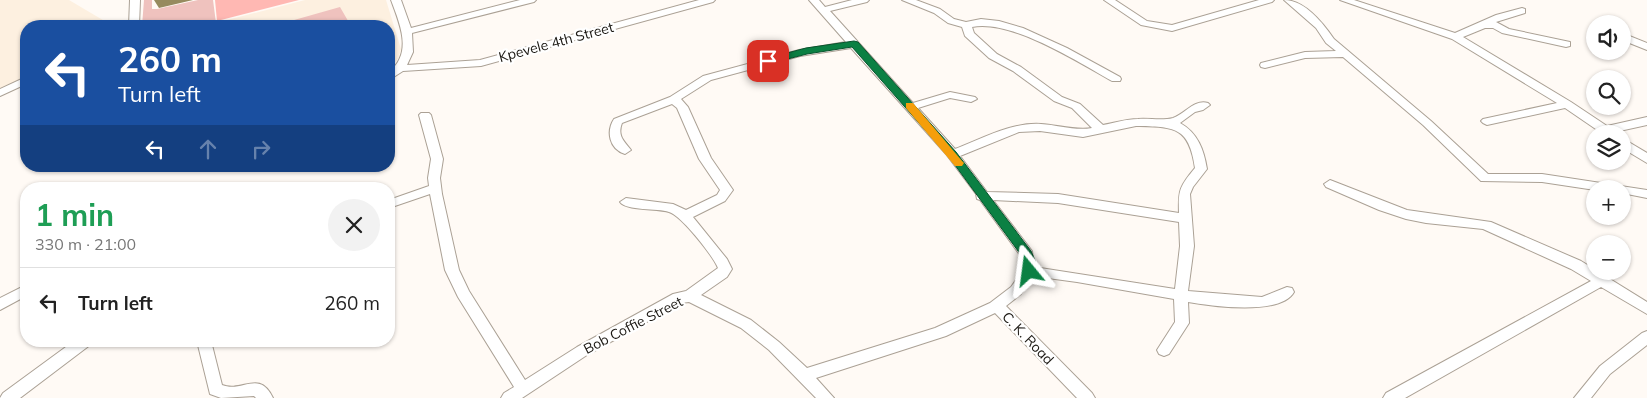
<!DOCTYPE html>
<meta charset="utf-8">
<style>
:root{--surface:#fff;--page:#f2f2f2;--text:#222;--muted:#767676;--line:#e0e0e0}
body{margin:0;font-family:Mulish,sans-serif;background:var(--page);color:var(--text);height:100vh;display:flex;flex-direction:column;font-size:19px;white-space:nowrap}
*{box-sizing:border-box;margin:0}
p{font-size:16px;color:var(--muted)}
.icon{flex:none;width:28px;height:28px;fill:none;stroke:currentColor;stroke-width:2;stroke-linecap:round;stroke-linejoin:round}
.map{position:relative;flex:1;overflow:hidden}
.details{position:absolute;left:20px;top:182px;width:375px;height:165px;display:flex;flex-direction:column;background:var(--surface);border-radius:20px;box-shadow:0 1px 4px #0004}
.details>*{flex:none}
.guide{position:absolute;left:20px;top:20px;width:375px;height:152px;border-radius:20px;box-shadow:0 1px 4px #0004;background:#1a4fa0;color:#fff;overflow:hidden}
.fabs{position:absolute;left:1586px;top:15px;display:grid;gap:10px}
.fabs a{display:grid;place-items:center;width:45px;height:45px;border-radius:50%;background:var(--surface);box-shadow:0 1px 4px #0004;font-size:25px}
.pin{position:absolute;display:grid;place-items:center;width:42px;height:42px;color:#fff;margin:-21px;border-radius:10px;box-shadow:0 2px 8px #0006}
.me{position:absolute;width:55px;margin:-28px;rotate:344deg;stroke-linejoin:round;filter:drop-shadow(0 0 4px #0008)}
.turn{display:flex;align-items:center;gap:18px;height:105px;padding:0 15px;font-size:22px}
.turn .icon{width:65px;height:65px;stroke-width:2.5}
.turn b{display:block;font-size:35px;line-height:42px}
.lanes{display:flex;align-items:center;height:48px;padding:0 15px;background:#0003;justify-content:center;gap:25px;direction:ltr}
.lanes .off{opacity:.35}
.round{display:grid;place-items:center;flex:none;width:52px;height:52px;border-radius:26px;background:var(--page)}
.head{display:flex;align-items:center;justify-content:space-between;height:85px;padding:0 15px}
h1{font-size:30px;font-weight:700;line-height:38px;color:#1e9e55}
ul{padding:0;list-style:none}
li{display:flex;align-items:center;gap:15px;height:70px;padding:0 15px;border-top:1px solid var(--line)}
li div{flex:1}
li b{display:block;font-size:19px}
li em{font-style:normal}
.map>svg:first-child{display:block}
</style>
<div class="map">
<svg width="1647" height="398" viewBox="0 0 1647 398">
<rect width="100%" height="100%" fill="#fffaf5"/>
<path fill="#fdf0e0" d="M 0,0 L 69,0 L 113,26 L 26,26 L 26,76 L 0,89 Z
M 305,0 L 386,0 L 401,49 L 398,59 L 389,69 L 389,26 L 204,26 Z"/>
<path fill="#efc2be" d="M 144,0 L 152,0 L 152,9 L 157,9 L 198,0 L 213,0 L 216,23 L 204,26 L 142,26 Z
M 340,7 L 351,26 L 273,26 Z"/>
<path fill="#ffb8b3" d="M 215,0 L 299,0 L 217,21 Z"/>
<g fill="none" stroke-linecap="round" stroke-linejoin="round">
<g stroke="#aba195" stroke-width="2">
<path id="minor" d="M 130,0 L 140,0 L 139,26 L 129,26 Z
M 391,0 L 401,0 L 411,28 L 520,0 L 536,0 L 534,2 L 412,33 L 413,52 L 407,65 L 480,60 L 699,0 L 715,0 L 713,2 L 481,66 L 403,71 L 389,80 L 389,72 C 413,53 400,24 391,0 Z
M 809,0 L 819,0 L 825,7 L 852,0 L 869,0 L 867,2 L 830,11 L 913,103 L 950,92 L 975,97 L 977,99 L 971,102 L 950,98 L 918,108 L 955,149 C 982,139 1011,122 1041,124 C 1058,125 1075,131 1092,128 L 1072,108 L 1054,101 L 1013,71 L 989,58 L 965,36 L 962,27 L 948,23 L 934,13 L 902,0 L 916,0 L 940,9 L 954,19 L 966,22 L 981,19 L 999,21 L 1023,28 L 1067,48 L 1120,77 L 1121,79 L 1120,81 L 1112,81 C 1078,62 1011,19 972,27 L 974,33 L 997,54 L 1021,67 L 1062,97 L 1080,104 L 1103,125 C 1114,123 1126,119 1138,119 C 1149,118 1162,121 1173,118 C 1185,114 1194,99 1208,103 L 1210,105 L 1203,110 L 1195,112 L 1180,123 C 1198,133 1204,150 1207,169 L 1193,187 L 1190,194 L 1194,246 L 1188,291 L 1262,297 L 1287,287 L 1292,288 L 1294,292 C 1281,316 1211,306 1188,302 L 1189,323 L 1169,354 L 1164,356 L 1159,354 L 1157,350 L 1175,322 L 1174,299 L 1077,282 L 1033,276 L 1021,294 L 1006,306 L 1092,393 L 1095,398 L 1077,398 L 995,313 L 946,336 L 816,378 L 834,398 L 816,398 L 769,350 L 741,328 L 689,302 L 681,303 L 587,355 L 522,398 L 501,398 L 504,393 L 514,387 L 458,297 L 445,270 L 430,194 L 389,208 L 389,200 L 429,186 L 428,178 L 431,159 L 419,115 L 421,113 L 429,113 L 431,115 L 443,159 L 440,178 L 442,194 L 459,270 L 469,291 L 525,380 L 577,347 L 673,294 L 686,291 L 718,268 C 713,256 682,216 669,212 C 658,208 626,211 620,202 L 626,198 L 673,204 L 686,210 L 717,195 L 720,190 L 699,159 L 677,108 L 672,104 L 622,123 C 617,136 624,141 631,150 L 625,154 C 609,149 606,131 614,119 L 670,97 L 703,76 L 799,50 L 846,42 ZM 851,48 L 946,154 L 976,194 L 977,199 L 980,200 L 1020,255 L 1021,273 L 1011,287 L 990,303 L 935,328 L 807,368 L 779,342 L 751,320 L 701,295 L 727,277 L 732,269 L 727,259 L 693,217 L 725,201 L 733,190 L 711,158 L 688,107 L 681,99 L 711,80 L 800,56 ZM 1136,126 C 1174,127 1189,126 1195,168 C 1180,186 1178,190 1179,213 L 1058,194 L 987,192 L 960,156 L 1019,132 L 1040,131 L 1083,137 ZM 993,200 L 1058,203 L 1179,222 L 1180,246 L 1175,289 L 1034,267 L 1032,251 Z
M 1104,0 L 1115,0 L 1147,21 L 1172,25 L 1259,0 L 1274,0 L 1272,2 L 1172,31 L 1141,25 Z
M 1284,0 C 1305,0 1323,23 1334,39 L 1431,121 L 1488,174 L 1542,174 L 1647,190 L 1647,198 L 1622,193 L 1622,189 L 1595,190 L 1542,182 L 1481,181 L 1423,125 L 1343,57 L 1305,58 L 1265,68 L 1261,67 L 1260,65 L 1261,63 L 1305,52 L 1336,51 L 1326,43 L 1316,28 Z
M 1340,0 L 1354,0 L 1455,33 L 1496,15 L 1522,8 L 1525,9 L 1525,13 L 1496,22 L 1509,29 L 1570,42 L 1570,46 L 1566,47 L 1502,33 L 1493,28 L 1485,28 L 1463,37 L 1571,102 L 1607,126 L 1647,117 L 1647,125 L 1615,132 L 1617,134 L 1603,134 L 1565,108 L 1487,125 L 1483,123 L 1481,121 L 1483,119 L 1557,103 L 1452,39 Z
M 1622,33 L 1647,43 L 1647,50 L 1622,40 Z
M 26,77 L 26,84 L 0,96 L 0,89 Z
M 1622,138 L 1647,153 L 1647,163 L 1622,148 Z
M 1330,180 L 1407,210 L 1491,222 L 1581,261 L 1647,302 L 1647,314 L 1601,287 L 1405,398 L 1383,398 L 1386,393 L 1591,281 L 1571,269 L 1483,229 L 1426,223 L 1406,219 L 1379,210 L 1326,187 L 1324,184 Z
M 26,285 L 26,296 L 0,310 L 0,298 Z
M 1647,331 L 1647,345 L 1610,374 L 1591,398 L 1574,398 L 1600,366 L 1642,333 Z
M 74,341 L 92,341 L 90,345 L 20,398 L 0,398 L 3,393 Z
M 197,341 L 211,341 L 222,385 C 243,393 259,369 273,398 L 256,398 L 254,396 L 221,398 L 210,394 Z"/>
</g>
<use href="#minor" fill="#fff" fill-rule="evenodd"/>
</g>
<path fill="#968b5f" d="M 154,0 L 193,0 L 159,8 Z"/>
<path fill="#0b8043" stroke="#07532c" d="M 854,41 L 858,42 L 956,152 L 1031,251 L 1037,265 L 1034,275 L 1025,275 L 1021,255 L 949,157 L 852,47 L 807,54 L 768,64 L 763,61 L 765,59 L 806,48 Z"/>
<path fill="#f59e0b" d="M 906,103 L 913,103 L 962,161 L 964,163 L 962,166 L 955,166 L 906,108 Z"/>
<g text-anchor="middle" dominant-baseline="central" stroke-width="4.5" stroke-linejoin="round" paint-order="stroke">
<g font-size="14" fill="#191611" stroke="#fff">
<text transform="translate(556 42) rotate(-15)">Kpevele 4th Street</text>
<text transform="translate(633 325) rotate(-27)">Bob Coffie Street</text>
<text transform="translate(1028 338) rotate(46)">C. K. Road</text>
</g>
</g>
</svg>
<div class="fabs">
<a><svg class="icon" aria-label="sound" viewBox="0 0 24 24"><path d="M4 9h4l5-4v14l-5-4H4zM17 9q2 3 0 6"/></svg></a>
<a><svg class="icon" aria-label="search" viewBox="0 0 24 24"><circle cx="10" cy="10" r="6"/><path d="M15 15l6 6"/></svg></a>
<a><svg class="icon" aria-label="layers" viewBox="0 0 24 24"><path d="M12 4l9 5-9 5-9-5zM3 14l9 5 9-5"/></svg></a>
<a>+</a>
<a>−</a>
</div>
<div class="pin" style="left:768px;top:61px;background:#d93025"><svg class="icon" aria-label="arrive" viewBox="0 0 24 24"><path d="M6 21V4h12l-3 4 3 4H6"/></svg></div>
<svg class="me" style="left:1029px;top:271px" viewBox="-20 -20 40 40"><path d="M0-17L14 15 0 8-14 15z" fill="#0b8043" stroke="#fff" stroke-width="4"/></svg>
<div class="guide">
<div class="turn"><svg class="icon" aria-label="left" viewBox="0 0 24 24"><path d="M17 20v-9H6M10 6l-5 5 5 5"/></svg><div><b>260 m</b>Turn left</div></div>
<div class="lanes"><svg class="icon" aria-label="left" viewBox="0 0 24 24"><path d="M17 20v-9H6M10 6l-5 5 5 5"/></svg><svg class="icon off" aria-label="ahead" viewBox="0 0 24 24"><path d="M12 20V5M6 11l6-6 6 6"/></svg><svg class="icon off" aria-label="right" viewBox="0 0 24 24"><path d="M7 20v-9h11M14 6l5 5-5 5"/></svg></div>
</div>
<section class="details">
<div class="head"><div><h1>1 min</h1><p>330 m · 21:00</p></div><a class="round"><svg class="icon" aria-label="close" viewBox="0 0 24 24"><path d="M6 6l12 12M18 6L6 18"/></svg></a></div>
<ul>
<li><svg class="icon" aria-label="left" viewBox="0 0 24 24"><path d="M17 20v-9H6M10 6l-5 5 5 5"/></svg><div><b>Turn left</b></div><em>260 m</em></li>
</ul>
</section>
</div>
